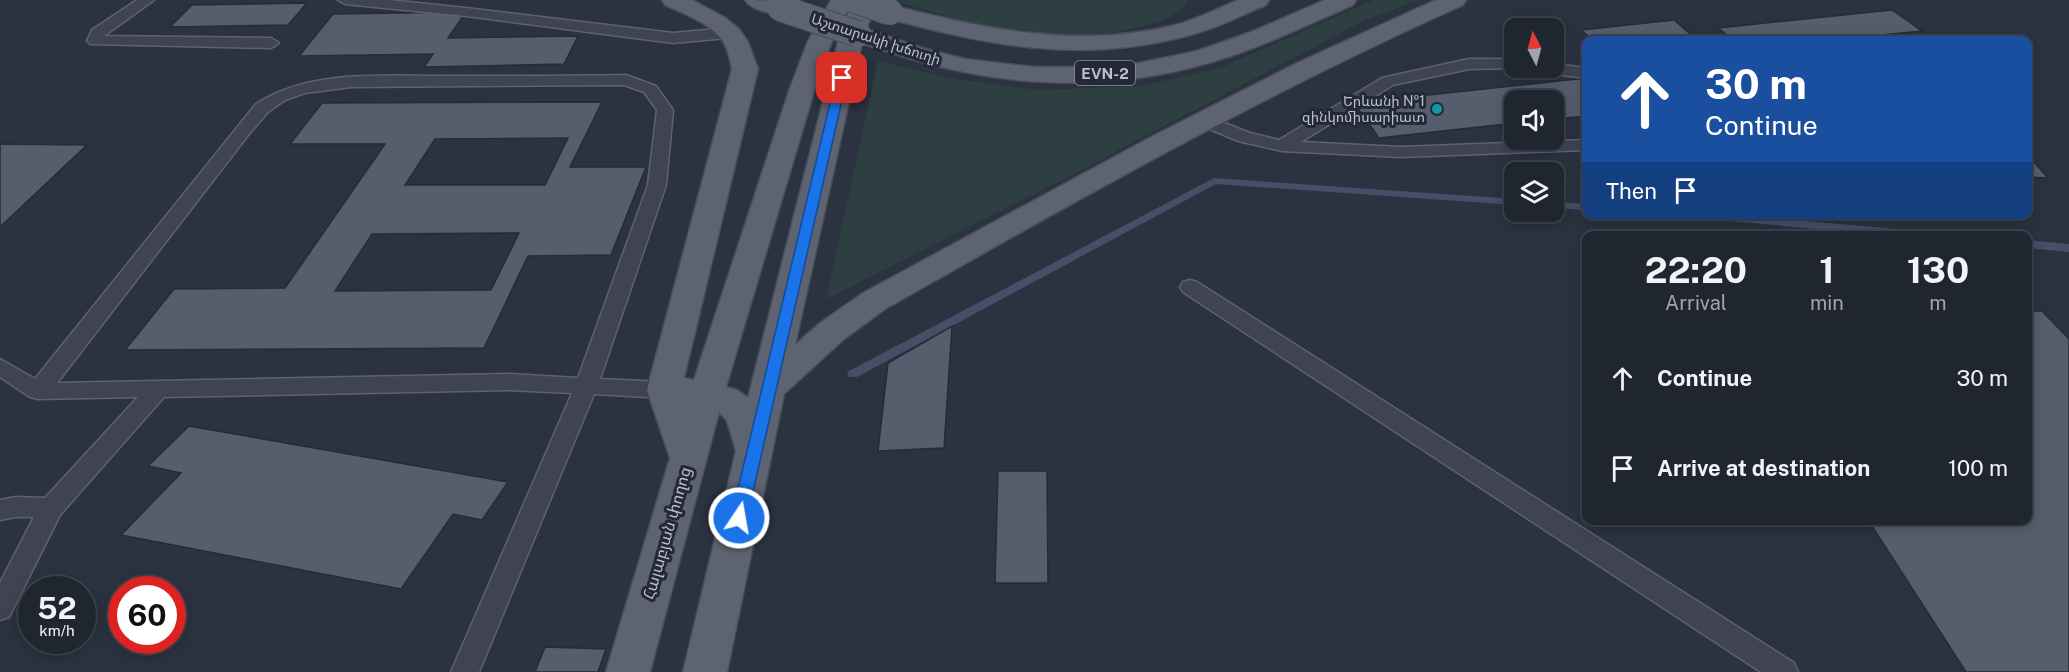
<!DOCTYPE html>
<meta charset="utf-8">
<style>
:root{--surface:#202630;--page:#282e38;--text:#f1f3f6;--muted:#a2a5ab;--line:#3d434c}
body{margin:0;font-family:"Public Sans","Noto Sans Armenian",sans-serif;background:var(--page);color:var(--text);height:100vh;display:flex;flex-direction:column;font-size:22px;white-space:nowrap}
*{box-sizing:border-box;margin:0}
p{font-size:20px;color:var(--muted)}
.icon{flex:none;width:33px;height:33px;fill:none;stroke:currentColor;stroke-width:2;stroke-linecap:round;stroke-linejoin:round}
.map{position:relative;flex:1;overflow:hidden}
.drawer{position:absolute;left:1582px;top:231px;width:450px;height:294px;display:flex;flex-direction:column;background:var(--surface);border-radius:12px;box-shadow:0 3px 15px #0003,0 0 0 2px var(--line)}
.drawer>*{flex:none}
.banner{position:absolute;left:1582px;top:36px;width:450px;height:183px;border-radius:12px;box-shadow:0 3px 15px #0003,0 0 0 2px var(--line);background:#1a4fa0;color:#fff;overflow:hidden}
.needle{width:39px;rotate:354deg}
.tools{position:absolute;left:1504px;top:18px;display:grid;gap:12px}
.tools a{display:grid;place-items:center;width:60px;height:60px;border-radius:12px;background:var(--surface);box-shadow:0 3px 15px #0003,0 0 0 2px var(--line);font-size:30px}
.speed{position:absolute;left:18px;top:576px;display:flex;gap:12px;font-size:30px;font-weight:700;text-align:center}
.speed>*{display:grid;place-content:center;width:78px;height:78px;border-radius:50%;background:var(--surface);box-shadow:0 3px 15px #0003,0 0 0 2px var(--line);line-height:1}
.speed small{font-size:15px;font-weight:400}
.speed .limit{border:9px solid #d22;background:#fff;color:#111}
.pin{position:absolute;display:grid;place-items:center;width:51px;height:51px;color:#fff;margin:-26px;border-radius:12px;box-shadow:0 3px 9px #0006}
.me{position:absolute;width:66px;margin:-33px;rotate:12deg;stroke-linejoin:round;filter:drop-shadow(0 0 4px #0008)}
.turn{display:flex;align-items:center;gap:21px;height:126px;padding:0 24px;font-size:27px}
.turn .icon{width:78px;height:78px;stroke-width:2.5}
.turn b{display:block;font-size:42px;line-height:51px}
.then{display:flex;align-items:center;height:57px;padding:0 24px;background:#0003;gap:12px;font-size:22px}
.eta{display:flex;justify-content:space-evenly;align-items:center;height:102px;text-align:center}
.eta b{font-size:36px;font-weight:700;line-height:42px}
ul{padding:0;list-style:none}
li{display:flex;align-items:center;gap:18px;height:90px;padding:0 24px}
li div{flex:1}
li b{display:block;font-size:22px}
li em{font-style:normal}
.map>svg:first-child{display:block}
</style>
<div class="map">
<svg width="2069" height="672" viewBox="0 0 2069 672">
<rect width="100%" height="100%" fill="#2b3240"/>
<path fill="#2e3f42" d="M 892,0 L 1188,0 L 1180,11 L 1157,23 L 1105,34 L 1063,36 L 992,30 Z
M 1374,0 L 1419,0 L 1365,20 L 1066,178 L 826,299 L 878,61 L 949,78 L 1039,90 L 1142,86 L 1222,67 Z"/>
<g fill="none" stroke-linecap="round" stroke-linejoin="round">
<path fill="#455068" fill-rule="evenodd" d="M 1214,178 L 1515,199 L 1515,205 L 1216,184 L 857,377 L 849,377 L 847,374 L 849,371 Z
M 1554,202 L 1587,204 L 1587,210 L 1554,208 Z
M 1680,214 L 1729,214 L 1940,233 L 1945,236 L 1895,236 L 1685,217 Z
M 2028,240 L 2069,244 L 2069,252 L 2028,248 Z"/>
</g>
<path fill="#565d6d" stroke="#252b38" stroke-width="1.5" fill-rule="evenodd" d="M 307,3 L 288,25 L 170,27 L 192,5 Z
M 1892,10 L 1922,31 L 1829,40 L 1734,40 L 1718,28 Z
M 466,12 L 448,38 L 578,36 L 564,64 L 424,67 L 433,54 L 299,56 L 333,14 Z
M 1674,20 L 1697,40 L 1593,40 L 1581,30 Z
M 1587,78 L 1587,116 L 1554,119 L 1554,100 L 1515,100 L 1515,123 L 1379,138 L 1354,103 Z
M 602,102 L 570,167 L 646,167 L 611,255 L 528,256 L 484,348 L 125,350 L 174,289 L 285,288 L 385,144 L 290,144 L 322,103 ZM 568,138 L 545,185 L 405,185 L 435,139 ZM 519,233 L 491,290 L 335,291 L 372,234 Z
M 0,144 L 87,145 L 0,227 Z
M 2028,155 L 2048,178 L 2028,177 Z
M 2028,311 L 2042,311 L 2069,339 L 2069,672 L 1966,672 L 1868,520 L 2028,520 Z
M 952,326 L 944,448 L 878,451 L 888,363 Z
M 189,426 L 508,482 L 482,520 L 453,514 L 401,589 L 121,535 L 181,473 L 148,466 Z
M 998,471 L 1047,471 L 1048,583 L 995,583 Z
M 545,647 L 606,649 L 598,672 L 535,672 Z"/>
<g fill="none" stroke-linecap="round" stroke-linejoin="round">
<g stroke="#5d626e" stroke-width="3">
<path id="lane" d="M 137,0 L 154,0 L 104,36 L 271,38 L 279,43 L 271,48 L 90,44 L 87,41 L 92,30 Z
M 338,0 L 389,0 L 466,8 L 673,33 L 727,28 L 735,33 L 727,38 L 673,43 L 466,16 L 345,4 Z
M 1469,59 L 1515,59 L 1515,68 L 1520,68 L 1469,69 L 1393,85 L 1301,142 L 1401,147 L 1587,140 L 1587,150 L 1401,157 L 1282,151 L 1238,141 L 1198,124 L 1196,120 L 1198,116 L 1204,115 L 1250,133 L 1279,140 L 1382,78 Z
M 1554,64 L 1587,68 L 1587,78 L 1544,73 L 1536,68 L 1554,68 Z
M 626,75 L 656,86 L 673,110 L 666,185 L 600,379 L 664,382 L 672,384 L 675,390 L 672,396 L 664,398 L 594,394 L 479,672 L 451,672 L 572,393 L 509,390 L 164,397 L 60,515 L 9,617 L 0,620 L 0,583 L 34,517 L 16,517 L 0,520 L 0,500 L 16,497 L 45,498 L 138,397 L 38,399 L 30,397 L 0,377 L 0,359 L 35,379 L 256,104 C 314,67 391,77 457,76 C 513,76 570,76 626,75 ZM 624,85 L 644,92 L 657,110 L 648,185 L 578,378 L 509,374 L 57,383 L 249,134 L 268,112 L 285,100 L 305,93 L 351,87 Z
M 1190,280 L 1197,282 L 1794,663 L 1798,672 L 1761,672 L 1183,292 L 1180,287 L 1183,282 Z"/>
</g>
<g stroke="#484d5a" stroke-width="3">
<path id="primary" d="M 662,0 L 692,0 L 724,17 L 739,29 L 748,42 L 758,69 L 684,378 L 694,380 L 790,88 L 808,41 L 831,0 L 853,0 L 832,41 L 815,88 L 726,387 L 737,390 L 748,398 L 841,30 L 849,12 L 860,0 L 884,0 L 872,15 L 866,29 L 922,48 L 965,59 L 1034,67 L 1104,67 L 1139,63 L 1197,51 L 1251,32 L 1325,0 L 1356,0 L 1353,5 C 1313,22 1273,42 1231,56 C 1106,98 985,88 862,43 L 795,345 L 820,323 L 863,293 L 1151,137 L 1297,63 L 1436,0 L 1466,0 L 1463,5 C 1264,94 1075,201 885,309 L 844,339 L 784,394 L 727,672 L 683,672 L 736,451 L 727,421 L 719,412 L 650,672 L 606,672 L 670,458 L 647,390 L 732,69 C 730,60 728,49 723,41 C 710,23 685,14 665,5 Z
M 745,0 C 759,0 783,0 792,8 L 788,13 C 776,16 752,11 745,0 Z
M 1238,0 L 1269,0 L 1266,5 C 1242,15 1219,27 1194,34 C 1082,65 991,46 882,17 L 878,12 L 882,7 L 890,5 C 986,29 1080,50 1179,24 C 1199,18 1219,8 1238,0 Z"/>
</g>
<use href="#lane" fill="#3f4450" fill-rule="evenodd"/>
<use href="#primary" fill="#5d6370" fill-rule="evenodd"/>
<g stroke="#484d5a" stroke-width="28" stroke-linecap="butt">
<path id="primary-bridge" d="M 855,0 L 890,12
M 780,8 L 858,34"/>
</g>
<use href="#primary-bridge" stroke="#5d6370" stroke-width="26"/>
</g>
<path fill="#1a73e8" stroke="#114b97" stroke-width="1.5" d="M 842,75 L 847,78 L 747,518 L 744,522 L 739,524 L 733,522 L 731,518 L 836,78 Z"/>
<circle fill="#0f9aa8" stroke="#232936" stroke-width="2" cx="1437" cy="109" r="6"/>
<g text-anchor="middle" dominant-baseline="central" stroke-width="6" stroke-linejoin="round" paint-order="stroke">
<g font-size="14" fill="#bcc0ca" stroke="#232936">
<text transform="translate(876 39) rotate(18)">Աշտարակի խճուղի</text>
</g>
<g font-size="14" fill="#bcc0ca" stroke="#232936" text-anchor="end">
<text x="1425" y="101">Երևանի №1<tspan x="1425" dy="16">զինկոմիսարիատ</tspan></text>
</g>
<rect fill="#232936" stroke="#8e939e" stroke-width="1.5" x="1075" y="61" width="60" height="24" rx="4.5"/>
<g font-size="15" font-weight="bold" fill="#bcc0ca">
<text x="1105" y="73">EVN-2</text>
</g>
<g font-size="16" fill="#bcc0ca" stroke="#232936">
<text transform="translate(667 533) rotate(-74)">Հալաբյան փողոց</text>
</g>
</g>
</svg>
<div class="tools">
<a><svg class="needle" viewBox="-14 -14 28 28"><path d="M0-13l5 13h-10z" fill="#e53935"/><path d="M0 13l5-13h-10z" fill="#a2a5ab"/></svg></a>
<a><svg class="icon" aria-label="sound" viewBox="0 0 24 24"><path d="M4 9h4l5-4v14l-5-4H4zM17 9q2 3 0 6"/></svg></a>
<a><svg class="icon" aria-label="layers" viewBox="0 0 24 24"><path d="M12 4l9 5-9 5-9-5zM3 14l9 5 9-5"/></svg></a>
</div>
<div class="speed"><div>52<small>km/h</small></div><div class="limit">60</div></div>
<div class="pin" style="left:842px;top:78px;background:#d93025"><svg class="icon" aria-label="arrive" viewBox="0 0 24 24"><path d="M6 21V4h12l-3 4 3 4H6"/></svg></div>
<svg class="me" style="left:739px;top:518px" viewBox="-20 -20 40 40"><circle r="17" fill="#1a73e8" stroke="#fff" stroke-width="3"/><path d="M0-11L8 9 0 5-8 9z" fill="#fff"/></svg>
<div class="banner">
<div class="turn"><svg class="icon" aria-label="ahead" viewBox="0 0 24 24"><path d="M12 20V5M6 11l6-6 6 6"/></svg><div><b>30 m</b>Continue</div></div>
<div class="then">Then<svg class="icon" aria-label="arrive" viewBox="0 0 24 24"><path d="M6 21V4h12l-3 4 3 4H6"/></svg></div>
</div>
<section class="drawer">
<div class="eta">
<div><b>22:20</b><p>Arrival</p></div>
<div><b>1</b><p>min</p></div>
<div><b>130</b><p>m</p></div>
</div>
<ul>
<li><svg class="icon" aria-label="ahead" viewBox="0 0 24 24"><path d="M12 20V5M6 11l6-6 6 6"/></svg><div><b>Continue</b></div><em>30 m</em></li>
<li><svg class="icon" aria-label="arrive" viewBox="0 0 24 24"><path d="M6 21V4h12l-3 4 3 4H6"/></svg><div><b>Arrive at destination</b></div><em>100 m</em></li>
</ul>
</section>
</div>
